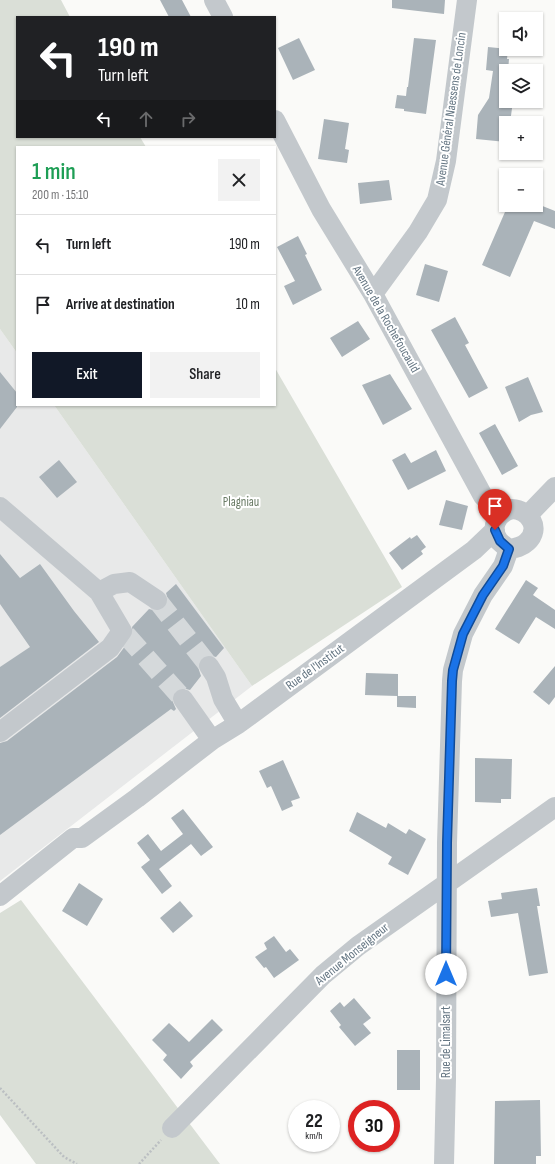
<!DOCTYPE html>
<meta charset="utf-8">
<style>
:root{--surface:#fff;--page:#f2f2f2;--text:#202124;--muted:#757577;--line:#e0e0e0;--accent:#111827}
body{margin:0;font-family:"Sofia Sans Condensed",sans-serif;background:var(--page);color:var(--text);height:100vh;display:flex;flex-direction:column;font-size:15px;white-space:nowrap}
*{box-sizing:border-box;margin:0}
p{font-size:13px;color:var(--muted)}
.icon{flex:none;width:22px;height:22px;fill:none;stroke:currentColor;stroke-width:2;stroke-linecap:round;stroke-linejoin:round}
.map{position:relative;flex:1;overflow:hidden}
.sheet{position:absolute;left:16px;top:146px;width:260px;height:260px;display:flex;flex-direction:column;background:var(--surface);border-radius:0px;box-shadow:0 1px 3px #0004}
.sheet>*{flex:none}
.hud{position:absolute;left:16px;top:16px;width:260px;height:122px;border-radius:0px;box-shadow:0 1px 3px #0004;background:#202124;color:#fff;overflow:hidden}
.controls{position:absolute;left:499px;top:12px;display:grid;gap:8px}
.controls a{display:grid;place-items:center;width:44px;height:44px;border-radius:0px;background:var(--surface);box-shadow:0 1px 3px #0004;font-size:20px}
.speed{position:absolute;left:288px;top:1100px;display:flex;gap:8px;font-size:20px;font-weight:700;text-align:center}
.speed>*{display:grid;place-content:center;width:52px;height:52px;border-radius:50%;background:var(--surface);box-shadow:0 1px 3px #0004;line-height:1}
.speed small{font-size:10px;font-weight:400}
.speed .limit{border:6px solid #d22;background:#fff;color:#111}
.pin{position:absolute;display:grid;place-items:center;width:34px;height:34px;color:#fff;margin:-41px -17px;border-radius:50% 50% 50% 0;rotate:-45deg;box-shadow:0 0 4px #0007}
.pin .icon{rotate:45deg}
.me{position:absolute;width:44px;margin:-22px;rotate:0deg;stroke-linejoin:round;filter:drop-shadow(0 0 3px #0008)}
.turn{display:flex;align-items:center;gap:14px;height:84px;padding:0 16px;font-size:18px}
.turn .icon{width:52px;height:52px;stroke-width:2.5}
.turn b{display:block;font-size:28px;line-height:34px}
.lanes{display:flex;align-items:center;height:38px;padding:0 16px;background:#0003;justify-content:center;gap:20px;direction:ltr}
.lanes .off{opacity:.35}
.round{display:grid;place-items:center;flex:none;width:42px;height:42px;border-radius:0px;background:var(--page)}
.summary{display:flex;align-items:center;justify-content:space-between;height:68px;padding:0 16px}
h1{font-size:24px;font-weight:600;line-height:30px;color:#1e9e55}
.primary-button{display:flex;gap:8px;margin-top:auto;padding:8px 16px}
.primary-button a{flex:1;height:46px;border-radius:0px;background:var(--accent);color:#fff;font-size:16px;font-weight:600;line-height:46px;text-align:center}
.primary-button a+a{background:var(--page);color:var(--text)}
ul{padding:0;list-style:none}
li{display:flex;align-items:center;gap:12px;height:60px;padding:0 16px;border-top:1px solid var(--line)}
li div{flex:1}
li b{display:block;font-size:15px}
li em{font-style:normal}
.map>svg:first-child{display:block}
</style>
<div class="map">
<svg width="555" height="1164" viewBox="0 0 555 1164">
<rect width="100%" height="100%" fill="#fafaf8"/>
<path fill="#e8e9e9" d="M 0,329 L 17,353 L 17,405 L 54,405 L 252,686 L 0,881 Z"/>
<path fill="#dadfd7" d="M 0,0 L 61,0 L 70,17 L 17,17 L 17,137 L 140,137 L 146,147 L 17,147 L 17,353 L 0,329 Z
M 275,368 L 402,587 L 252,686 L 54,405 L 275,405 Z
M 21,900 L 220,1164 L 36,1164 L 0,1115 L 0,913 Z"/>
<path fill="#aab3b9" d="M 160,0 L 182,0 L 191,17 L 169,17 Z
M 392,0 L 445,0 L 444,14 L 392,8 Z
M 299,38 L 315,70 L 293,80 L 278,48 Z
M 414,38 L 436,40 L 426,114 L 404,111 L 404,109 L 395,108 L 397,95 L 406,96 L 407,87 L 408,87 Z
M 488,47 L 508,49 L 507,59 L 509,59 L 508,71 L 506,71 L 506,101 L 513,101 L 510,123 L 506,123 L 506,142 L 476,139 L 478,115 L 489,98 L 493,71 L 486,70 Z
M 324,119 L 349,123 L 345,149 L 349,150 L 347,163 L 318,159 Z
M 389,180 L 392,200 L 360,204 L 358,183 Z
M 508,205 L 540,205 L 555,211 L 555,229 L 534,221 L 510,277 L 482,265 Z
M 298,236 L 307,254 L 305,255 L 322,290 L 293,305 L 284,286 L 295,281 L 277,247 Z
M 425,264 L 448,271 L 439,302 L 416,295 Z
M 455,317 L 469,343 L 465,345 L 488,388 L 469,398 L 431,330 Z
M 358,321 L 370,339 L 342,357 L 330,338 Z
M 0,372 L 17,393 L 17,407 L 0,429 Z
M 390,374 L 412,409 L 383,425 L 362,385 Z
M 528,377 L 543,412 L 531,415 L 519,422 L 505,387 Z
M 495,424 L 518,466 L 502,475 L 479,433 Z
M 436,450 L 446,471 L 408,490 L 392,460 L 405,453 L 411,463 Z
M 59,460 L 77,482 L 57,498 L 39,477 Z
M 446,500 L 468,506 L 462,530 L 439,525 Z
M 417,535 L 426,547 L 421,551 L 423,554 L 402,570 L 389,553 L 410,537 L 411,539 Z
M 0,554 L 20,578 L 40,564 L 74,611 L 99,642 L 0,718 L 0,667 L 30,647 L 0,604 Z
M 526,580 L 538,588 L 533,595 L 555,610 L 555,629 L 536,617 L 519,644 L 495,629 Z
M 176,584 L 224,648 L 216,657 L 208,655 L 203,656 L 199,660 L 198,667 L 201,676 L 190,690 L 182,688 L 176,690 L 173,694 L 172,700 L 176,709 L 174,711 L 171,709 L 0,835 L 0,743 L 7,741 L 117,657 L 131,638 L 133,632 L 132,627 L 149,609 L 157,611 L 162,610 L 166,607 L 168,600 L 166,593 Z
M 555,666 L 555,697 L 549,705 L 533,692 Z
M 366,673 L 398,674 L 398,696 L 416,696 L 416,708 L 397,707 L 397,696 L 365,695 Z
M 475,758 L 512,759 L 511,799 L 501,799 L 501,803 L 475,802 Z
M 283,760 L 300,798 L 291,801 L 293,806 L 282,811 L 271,786 L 267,788 L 259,771 Z
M 183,809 L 213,847 L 201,856 L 191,844 L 159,869 L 172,886 L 162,894 L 141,867 L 150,860 L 137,843 L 148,834 L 161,851 L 183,834 L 171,818 Z
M 357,812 L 386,828 L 388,823 L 406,834 L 409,829 L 426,839 L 408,875 L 388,864 L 392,857 L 349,831 Z
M 79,883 L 103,899 L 87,926 L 62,911 Z
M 537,888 L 540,906 L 537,906 L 548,973 L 529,976 L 518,913 L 491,917 L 488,901 L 502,899 L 501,893 Z
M 180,901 L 193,916 L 173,933 L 160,918 Z
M 274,936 L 286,952 L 290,949 L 299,960 L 274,978 L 266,967 L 264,968 L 255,957 L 267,949 L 264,943 Z
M 354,998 L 371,1018 L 363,1024 L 371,1033 L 355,1046 L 339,1027 L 341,1025 L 330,1011 L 340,1002 L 344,1007 Z
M 212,1019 L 223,1030 L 190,1062 L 193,1066 L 181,1079 L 163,1060 L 167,1055 L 152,1040 L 169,1023 L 189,1042 Z
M 397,1050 L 420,1050 L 420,1090 L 397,1090 Z
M 540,1100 L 541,1156 L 536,1156 L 536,1164 L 494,1164 L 495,1101 Z"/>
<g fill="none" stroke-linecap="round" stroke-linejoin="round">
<path stroke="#d5d9db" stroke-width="20" stroke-dasharray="20 10" stroke-linecap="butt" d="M 157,600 L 209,666
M 126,635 L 183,699"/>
<path stroke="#bbbfc2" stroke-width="2.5" stroke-dasharray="2 2" stroke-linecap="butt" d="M 0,1088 L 64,1157 L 77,1164
M 139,1164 L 161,1140"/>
<path stroke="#c3c8cc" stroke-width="20" d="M 214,0 L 223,17
M 275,120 L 321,209 L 373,294 L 483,496 L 501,514
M 373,294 L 418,232 L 437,200 L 446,161 L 467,0
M 0,507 L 99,592 L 122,631 L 110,648 L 0,732
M 512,509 C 529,510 542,528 527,542 C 522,547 515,548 509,549 C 506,547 502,544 499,541 C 489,528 497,513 512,509 Z
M 528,515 L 555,487
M 99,592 L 114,584 L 130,582 L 157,600
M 209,666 L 216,677 L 223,699 L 238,724
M 183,699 L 212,740
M 0,896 L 73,838 L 82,838 L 137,798 L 212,740 L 238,724 L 474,550 L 495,530
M 172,1128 L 323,975 L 358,946 L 555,807
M 444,1164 L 446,1079 L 447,843 L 452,681 L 453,670 L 463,634 L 483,595 L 503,566 L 509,549"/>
</g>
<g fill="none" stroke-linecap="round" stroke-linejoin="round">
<g stroke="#114b97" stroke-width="10">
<path id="route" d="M 446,974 L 447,843 L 452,681 L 453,670 L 463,634 L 483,595 L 503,566 L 509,549 L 500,541 L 495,530"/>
</g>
<use href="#route" stroke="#1a73e8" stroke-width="7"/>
</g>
<g text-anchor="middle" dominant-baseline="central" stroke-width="4" stroke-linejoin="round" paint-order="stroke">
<g font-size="13" fill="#657683" stroke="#fff">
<text transform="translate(451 109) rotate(-82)">Avenue Général Naessens de Loncin</text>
<text transform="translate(386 319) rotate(60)">Avenue de la Rochefoucauld</text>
<text transform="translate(315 667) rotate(-36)">Rue de l'Institut</text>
<text transform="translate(352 954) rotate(-39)">Avenue Monseigneur</text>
<text transform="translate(446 1042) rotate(-90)">Rue de Limalsart</text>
</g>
<g font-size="13" fill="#687a64" stroke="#fff">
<text x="241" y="502">Plagniau</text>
</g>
</g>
</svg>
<div class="controls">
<a><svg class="icon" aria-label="sound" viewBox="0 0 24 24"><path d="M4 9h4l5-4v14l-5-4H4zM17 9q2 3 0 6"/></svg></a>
<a><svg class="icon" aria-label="layers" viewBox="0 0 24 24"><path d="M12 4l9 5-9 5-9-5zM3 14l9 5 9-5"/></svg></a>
<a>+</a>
<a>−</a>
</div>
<div class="speed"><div>22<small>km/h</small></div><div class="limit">30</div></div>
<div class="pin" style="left:495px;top:530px;background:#d93025"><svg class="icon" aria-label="arrive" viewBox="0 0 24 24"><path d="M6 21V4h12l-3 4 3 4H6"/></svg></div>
<svg class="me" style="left:446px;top:974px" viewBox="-20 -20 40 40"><circle r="19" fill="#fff"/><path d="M0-13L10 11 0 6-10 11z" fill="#1a73e8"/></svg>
<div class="hud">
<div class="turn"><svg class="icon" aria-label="left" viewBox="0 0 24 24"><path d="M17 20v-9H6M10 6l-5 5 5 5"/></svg><div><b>190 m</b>Turn left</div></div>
<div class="lanes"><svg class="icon" aria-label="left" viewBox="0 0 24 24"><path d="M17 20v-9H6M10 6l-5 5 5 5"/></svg><svg class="icon off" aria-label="ahead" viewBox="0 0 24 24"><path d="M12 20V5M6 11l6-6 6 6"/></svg><svg class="icon off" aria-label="right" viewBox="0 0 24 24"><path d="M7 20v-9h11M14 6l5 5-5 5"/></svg></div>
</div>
<section class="sheet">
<div class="summary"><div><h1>1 min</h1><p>200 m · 15:10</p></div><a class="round"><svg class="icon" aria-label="close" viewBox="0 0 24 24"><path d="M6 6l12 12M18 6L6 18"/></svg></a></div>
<ul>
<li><svg class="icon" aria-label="left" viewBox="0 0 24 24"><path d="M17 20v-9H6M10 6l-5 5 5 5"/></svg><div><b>Turn left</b></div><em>190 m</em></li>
<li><svg class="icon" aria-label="arrive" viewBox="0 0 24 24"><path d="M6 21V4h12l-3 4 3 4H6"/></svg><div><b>Arrive at destination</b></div><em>10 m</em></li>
</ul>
<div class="primary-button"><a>Exit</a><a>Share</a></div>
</section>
</div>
